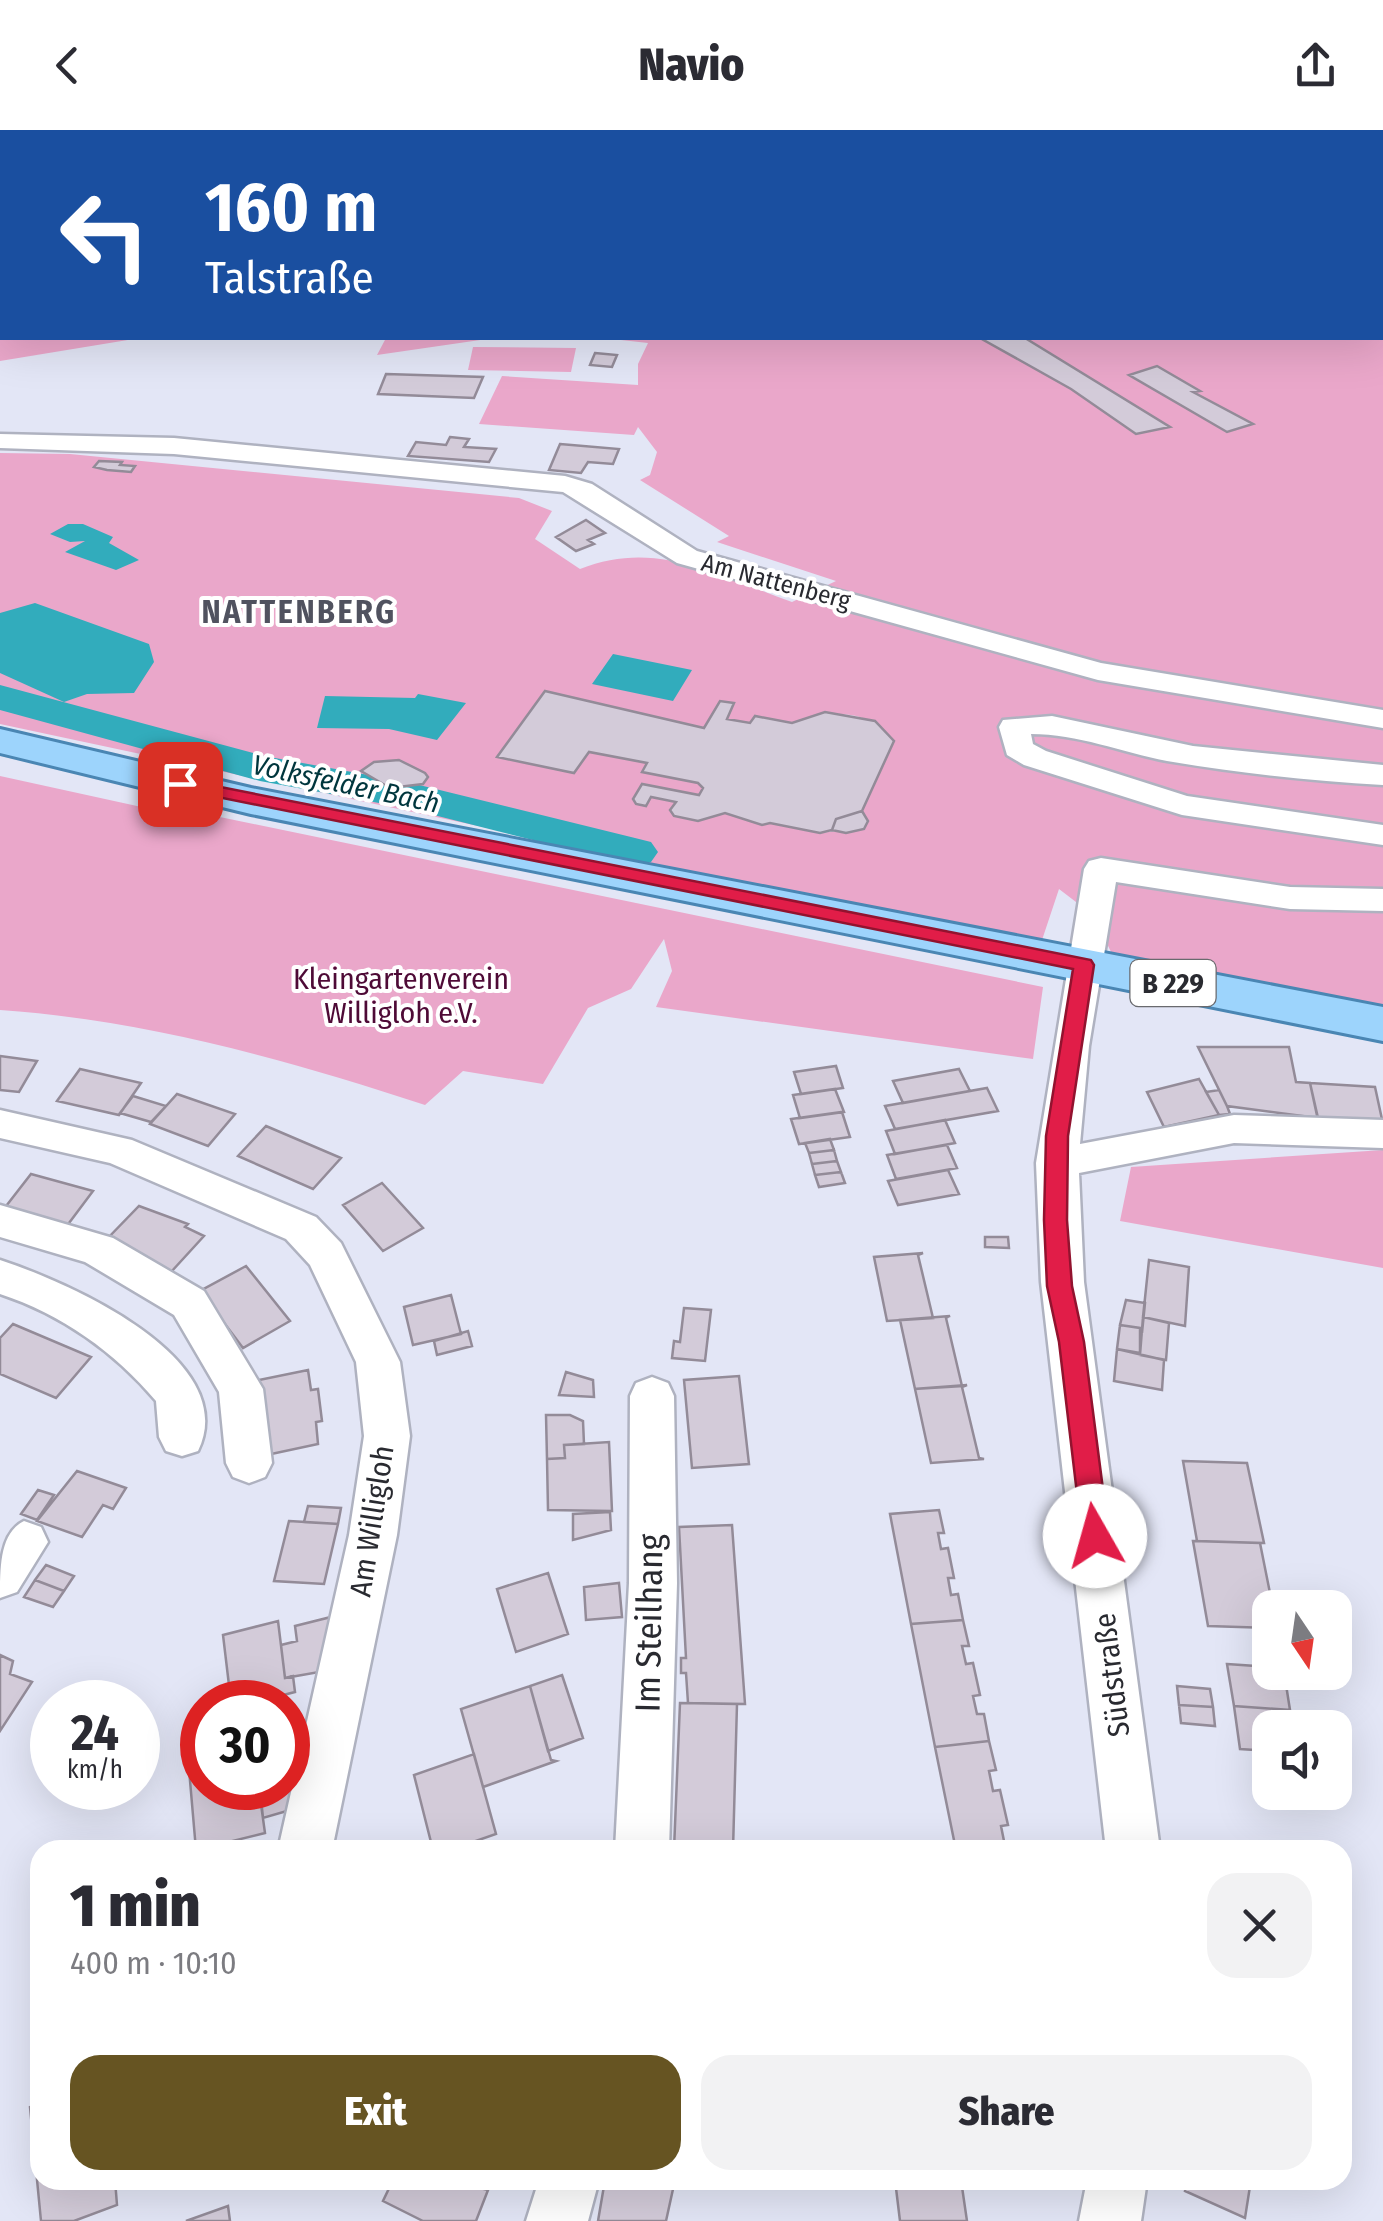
<!DOCTYPE html>
<meta charset="utf-8">
<style>
:root{--surface:#fff;--page:#f2f2f3;--text:#2b2b33;--muted:#7c7c81;--accent:#665422}
body{margin:0;font-family:"Fira Sans Condensed",sans-serif;background:var(--page);color:var(--text);height:100vh;display:flex;flex-direction:column;font-size:38px;white-space:nowrap}
*{box-sizing:border-box;margin:0}
p{font-size:32px;color:var(--muted)}
.icon{flex:none;width:55px;height:55px;fill:none;stroke:currentColor;stroke-width:2;stroke-linecap:round;stroke-linejoin:round}
.map{position:relative;flex:1;overflow:hidden}
.details{position:absolute;left:30px;top:1710px;width:1322px;height:350px;display:flex;flex-direction:column;background:var(--surface);border-radius:30px;box-shadow:0 10px 40px #0002}
.details>*{flex:none}
.top-card{position:absolute;left:0px;top:0px;width:1385px;height:210px;box-shadow:0 10px 40px #0002;background:#1a4fa0;color:#fff;overflow:hidden}
.needle{width:65px;rotate:167deg}
.fabs{position:absolute;left:1252px;top:1460px;display:grid;gap:20px}
.fabs a{display:grid;place-items:center;width:100px;height:100px;border-radius:20px;background:var(--surface);box-shadow:0 10px 40px #0002;font-size:50px}
.speed{position:absolute;left:30px;top:1550px;display:flex;gap:20px;font-size:50px;font-weight:700;text-align:center}
.speed>*{display:grid;place-content:center;width:130px;height:130px;border-radius:50%;background:var(--surface);box-shadow:0 10px 40px #0002;line-height:1}
.speed small{font-size:25px;font-weight:400}
.speed .limit{border:15px solid #d22;background:#fff;color:#111}
.pin{position:absolute;display:grid;place-items:center;width:85px;height:85px;color:#fff;margin:-42px;border-radius:20px;box-shadow:0 5px 15px #0006}
.me{position:absolute;width:110px;margin:-55px;rotate:353deg;stroke-linejoin:round;filter:drop-shadow(0 0 8px #0008)}
.turn{display:flex;align-items:center;gap:35px;height:210px;padding:0 40px;font-size:45px}
.turn .icon{width:130px;height:130px;stroke-width:2.5}
.turn b{display:block;font-size:70px;line-height:85px}
.round{display:grid;place-items:center;flex:none;width:105px;height:105px;border-radius:30px;background:var(--page)}
.headline{display:flex;align-items:center;justify-content:space-between;height:170px;padding:0 40px}
h1{font-size:60px;font-weight:800;line-height:75px}
.primary-button{display:flex;gap:20px;margin-top:auto;padding:20px 40px}
.primary-button a{flex:1;height:115px;border-radius:30px;background:var(--accent);color:#fff;font-size:40px;font-weight:800;line-height:115px;text-align:center}
.primary-button a+a{background:var(--page);color:var(--text)}
header{display:flex;justify-content:space-between;align-items:center;height:130px;padding:0 40px;background:var(--surface);font-size:45px;font-weight:800}
.map>svg:first-child{display:block}
</style>
<header><svg class="icon" aria-label="back" viewBox="0 0 24 24"><path d="M15 5l-7 7 7 7"/></svg>Navio<svg class="icon" aria-label="share" viewBox="0 0 24 24"><path d="M12 15V3M7 8l5-5 5 5M5 13v7h14v-7"/></svg></header>
<div class="map">
<svg width="1383" height="2091" viewBox="0 0 1383 2091">
<rect width="100%" height="100%" fill="#e3e6f6"/>
<path fill="#eaa7ca" fill-rule="evenodd" d="M 0,0 L 1383,0 L 1383,179 L 1382,2 L 2,2 L 2,208 L 140,208 L 0,231 Z
M 1383,182 L 1383,879 L 1113,826 L 1093,785 L 1059,759 L 1040,816 L 0,594 L 0,323 L 70,324 L 519,368 L 552,381 L 535,409 L 580,439 C 657,408 718,446 792,472 L 836,451 L 717,412 L 729,406 L 640,350 L 650,345 L 657,322 L 638,297 L 634,305 L 479,294 L 502,246 L 638,255 L 638,234 L 648,213 L 603,208 L 1382,208 ZM 545,561 L 704,598 L 720,571 L 733,574 L 727,589 L 750,593 L 755,586 C 767,588 783,594 794,592 C 838,584 859,574 894,611 L 862,681 L 864,698 L 820,703 L 770,693 L 762,695 L 725,683 L 698,691 L 674,686 L 670,680 L 676,672 L 651,667 L 646,676 L 636,674 L 642,654 L 699,665 L 703,658 L 698,653 L 642,642 L 647,633 L 589,622 L 574,643 L 498,627 Z
M 386,208 L 494,208 L 377,225 Z
M 473,217 L 576,218 L 571,242 L 468,240 Z
M 0,646 L 178,685 L 186,680 L 1043,857 L 1033,929 L 656,877 L 672,841 L 664,809 L 631,859 L 588,878 L 543,954 L 463,941 L 425,975 C 289,930 144,890 0,880 Z
M 1383,1020 L 1383,1138 L 1120,1091 L 1131,1037 Z"/>
<path fill="#32acbc" d="M 68,394 L 83,394 L 113,407 L 109,413 L 139,430 L 116,440 L 65,422 L 85,411 L 70,412 L 50,404 Z
M 35,473 L 149,514 L 154,532 L 134,563 L 87,564 L 64,572 L 0,543 L 0,483 Z
M 613,524 L 692,540 L 673,571 L 592,554 Z
M 418,564 L 466,573 L 437,610 L 389,599 L 317,598 L 325,566 L 415,568 Z"/>
<g fill="none" stroke-linecap="round" stroke-linejoin="round">
<path fill="#32acbc" fill-rule="evenodd" d="M 0,555 L 264,626 L 407,652 L 635,708 L 651,712 L 658,722 L 651,732 L 635,736 L 406,678 L 260,651 L 0,580 Z"/>
</g>
<path fill="#d3cbd9" stroke="#938b98" stroke-width="2.5" d="M 980,208 L 1025,208 L 1170,297 L 1136,304 L 1071,259 Z
M 595,223 L 617,225 L 612,237 L 590,235 Z
M 1157,236 L 1200,261 L 1193,262 L 1253,294 L 1227,302 L 1129,245 Z
M 386,244 L 483,247 L 474,268 L 378,264 Z
M 450,307 L 469,309 L 464,317 L 496,319 L 489,332 L 408,326 L 416,312 L 446,315 Z
M 560,314 L 619,319 L 613,334 L 588,332 L 581,343 L 549,340 Z
M 99,331 L 122,332 L 120,335 L 135,336 L 131,342 L 107,340 L 94,337 Z
M 586,390 L 605,403 L 588,410 L 594,414 L 576,421 L 556,407 Z
M 545,561 L 704,598 L 720,571 L 734,573 L 727,589 L 750,593 L 755,586 L 792,593 L 825,582 L 875,591 L 894,611 L 862,681 L 836,689 L 832,700 L 820,703 L 770,693 L 762,695 L 725,683 L 698,691 L 674,686 L 670,680 L 676,672 L 651,667 L 646,676 L 636,674 L 633,669 L 642,654 L 699,665 L 703,658 L 698,653 L 642,642 L 647,633 L 589,622 L 574,643 L 497,627 Z
M 399,630 L 425,643 L 428,647 L 423,654 L 390,658 L 361,641 L 374,632 Z
M 862,681 L 868,691 L 864,699 L 846,703 L 832,700 L 836,689 Z
M 1198,917 L 1289,917 L 1296,952 L 1310,953 L 1318,988 L 1227,976 Z
M 0,926 L 37,931 L 19,962 L 0,960 Z
M 836,936 L 843,958 L 801,964 L 794,942 Z
M 80,939 L 141,953 L 119,985 L 57,971 Z
M 959,939 L 970,961 L 903,973 L 893,951 Z
M 1199,949 L 1219,985 L 1164,997 L 1147,962 Z
M 1310,953 L 1375,957 L 1383,994 L 1318,990 Z
M 987,958 L 998,981 L 895,999 L 885,976 Z
M 835,959 L 844,982 L 800,988 L 793,965 Z
M 1219,960 L 1227,976 L 1230,984 L 1219,985 L 1206,962 Z
M 177,964 L 235,984 L 208,1016 L 150,994 Z
M 133,966 L 166,976 L 151,992 L 120,983 Z
M 842,982 L 850,1007 L 799,1014 L 791,989 Z
M 945,990 L 955,1013 L 895,1024 L 886,1001 Z
M 266,996 L 341,1028 L 313,1059 L 238,1026 Z
M 830,1009 L 834,1020 L 809,1023 L 805,1013 Z
M 947,1015 L 957,1038 L 896,1049 L 887,1025 Z
M 834,1020 L 837,1031 L 812,1034 L 809,1023 Z
M 837,1031 L 841,1042 L 815,1045 L 812,1034 Z
M 948,1040 L 959,1064 L 898,1075 L 888,1051 Z
M 841,1042 L 845,1053 L 819,1057 L 815,1045 Z
M 31,1044 L 93,1061 L 66,1097 L 3,1080 Z
M 382,1053 L 423,1098 L 383,1121 L 343,1075 Z
M 139,1076 L 188,1094 L 185,1097 L 204,1106 L 171,1142 L 105,1111 Z
M 985,1107 L 1008,1107 L 1009,1118 L 985,1117 Z
M 923,1123 L 918,1125 L 933,1188 L 887,1191 L 874,1127 Z
M 1149,1130 L 1189,1137 L 1185,1196 L 1143,1187 Z
M 246,1136 L 290,1191 L 243,1218 L 200,1161 Z
M 451,1165 L 461,1204 L 413,1215 L 404,1177 Z
M 1126,1170 L 1145,1173 L 1142,1203 L 1140,1198 L 1120,1195 Z
M 684,1178 L 711,1180 L 705,1231 L 672,1228 L 674,1211 L 680,1212 Z
M 950,1186 L 946,1188 L 962,1256 L 915,1259 L 900,1190 Z
M 1143,1187 L 1169,1193 L 1166,1230 L 1140,1225 Z
M 13,1194 L 91,1227 L 56,1268 L 0,1244 L 0,1208 Z
M 1120,1195 L 1140,1198 L 1140,1223 L 1117,1219 Z
M 468,1201 L 472,1216 L 437,1225 L 434,1211 Z
M 1117,1219 L 1164,1230 L 1162,1260 L 1114,1251 Z
M 308,1240 L 311,1260 L 318,1259 L 322,1291 L 316,1292 L 318,1314 L 262,1326 L 254,1251 Z
M 566,1242 L 593,1250 L 594,1267 L 559,1265 Z
M 739,1246 L 749,1334 L 692,1338 L 684,1250 Z
M 967,1255 L 962,1257 L 979,1328 L 984,1329 L 931,1333 L 915,1259 Z
M 546,1285 L 570,1285 L 583,1291 L 584,1314 L 564,1315 L 565,1328 L 547,1329 Z
M 609,1312 L 612,1381 L 548,1380 L 547,1329 L 565,1328 L 564,1315 Z
M 1183,1331 L 1247,1333 L 1264,1413 L 1197,1411 Z
M 77,1341 L 126,1358 L 113,1379 L 103,1375 L 82,1407 L 37,1391 Z
M 38,1360 L 54,1365 L 37,1390 L 21,1384 Z
M 308,1376 L 341,1378 L 338,1394 L 304,1392 Z
M 939,1380 L 944,1403 L 938,1403 L 941,1419 L 948,1418 L 954,1448 L 948,1448 L 951,1465 L 958,1464 L 963,1490 L 911,1494 L 890,1384 Z
M 610,1382 L 611,1400 L 573,1410 L 573,1384 Z
M 289,1391 L 338,1394 L 324,1454 L 274,1451 Z
M 732,1395 L 745,1574 L 688,1573 L 686,1543 L 681,1543 L 681,1528 L 686,1528 L 679,1397 Z
M 1193,1411 L 1260,1413 L 1273,1478 L 1270,1498 L 1208,1496 Z
M 46,1435 L 74,1446 L 64,1461 L 35,1450 Z
M 548,1443 L 568,1504 L 516,1522 L 497,1459 Z
M 35,1450 L 64,1461 L 53,1477 L 24,1467 Z
M 619,1453 L 622,1487 L 586,1490 L 584,1457 Z
M 331,1487 L 325,1541 L 285,1548 L 281,1515 L 297,1511 L 295,1496 Z
M 963,1490 L 969,1516 L 962,1516 L 966,1534 L 973,1533 L 980,1565 L 973,1566 L 977,1584 L 984,1584 L 989,1611 L 935,1617 L 911,1494 Z
M 278,1491 L 285,1548 L 293,1546 L 295,1562 L 256,1572 L 231,1572 L 223,1505 Z
M 0,1525 L 13,1531 L 10,1544 L 32,1552 L 0,1601 Z
M 1227,1534 L 1270,1537 L 1270,1542 L 1284,1542 L 1290,1580 L 1234,1576 Z
M 562,1545 L 583,1608 L 548,1621 L 530,1556 Z
M 530,1556 L 551,1630 L 556,1631 L 483,1657 L 461,1579 Z
M 1177,1556 L 1210,1559 L 1213,1577 L 1179,1575 Z
M 680,1573 L 737,1574 L 733,1720 L 674,1720 Z
M 1179,1575 L 1213,1577 L 1215,1596 L 1181,1593 Z
M 1234,1576 L 1290,1580 L 1293,1598 L 1270,1598 L 1270,1621 L 1240,1619 Z
M 307,1599 L 303,1619 L 288,1623 L 288,1604 Z
M 989,1611 L 996,1640 L 989,1641 L 993,1661 L 1000,1660 L 1008,1695 L 1001,1696 L 1005,1716 L 1013,1716 L 1014,1720 L 956,1720 L 935,1617 Z
M 474,1624 L 496,1704 L 450,1720 L 433,1720 L 414,1645 Z
M 202,1635 L 202,1658 L 251,1658 L 252,1669 L 260,1667 L 265,1703 L 196,1720 L 189,1639 Z
M 299,1640 L 301,1658 L 261,1669 L 263,1658 L 288,1658 L 288,1643 Z
M 294,1660 L 297,1678 L 263,1688 L 261,1669 Z
M 40,1973 L 40,2050 L 115,2050 L 117,2075 L 74,2091 L 41,2091 L 30,1977 Z
M 393,2050 L 448,2050 L 488,2060 L 476,2091 L 423,2091 L 383,2071 Z
M 605,2050 L 675,2050 L 666,2091 L 598,2091 Z
M 895,2050 L 961,2050 L 967,2091 L 900,2091 Z
M 1188,2050 L 1251,2050 L 1245,2088 L 1185,2061 Z
M 228,2076 L 230,2091 L 186,2091 Z"/>
<g fill="none" stroke-linecap="round" stroke-linejoin="round">
<g stroke="#afb2c0" stroke-width="5">
<path id="minor" d="M 0,304 L 174,308 L 565,346 L 592,354 L 697,421 L 1101,533 L 1383,580 L 1383,598 L 1098,550 L 677,433 L 563,362 L 174,324 L 0,318 Z
M 1052,586 L 1193,616 L 1383,635 L 1383,655 C 1311,651 1239,643 1167,631 C 1121,622 1078,604 1031,604 L 1033,614 L 1046,621 L 1187,666 L 1383,695 L 1383,715 L 1182,685 L 1024,635 L 1007,625 L 999,597 L 1003,590 Z
M 1101,728 L 1290,757 L 1383,759 L 1383,781 L 1290,779 L 1116,752 L 1089,916 L 1080,1014 L 1234,985 L 1383,990 L 1383,1018 L 1234,1013 L 1079,1043 L 1084,1152 L 1160,1720 L 1106,1720 L 1041,1152 L 1036,1033 L 1084,739 L 1089,731 Z
M 0,980 L 132,1010 L 316,1087 L 341,1113 L 400,1232 L 410,1306 L 397,1405 L 332,1720 L 278,1720 L 349,1405 L 364,1306 L 356,1232 L 310,1135 L 286,1109 L 110,1033 L 0,1008 Z
M 0,1075 L 113,1108 L 204,1161 L 263,1259 L 272,1333 L 265,1347 L 249,1353 L 233,1347 L 226,1333 L 219,1262 L 174,1185 L 85,1132 L 0,1107 Z
M 0,1130 C 65,1151 243,1228 198,1321 L 182,1326 L 166,1321 L 159,1307 L 156,1271 C 115,1222 61,1184 0,1164 Z
M 652,1247 L 668,1253 L 674,1266 L 677,1453 L 669,1720 L 615,1720 L 629,1453 L 630,1266 L 636,1253 Z
M 24,1391 L 41,1397 L 48,1412 L 17,1462 L 0,1468 C 0,1436 0,1403 24,1391 Z
M 539,2050 L 599,2050 L 588,2091 L 526,2091 Z
M 1087,2050 L 1147,2050 L 1141,2091 L 1079,2091 Z"/>
</g>
<g stroke="#4a86b3" stroke-width="6">
<path id="major" d="M 0,599 L 251,658 L 1383,877 L 1383,911 L 251,684 L 0,623 Z"/>
</g>
<use href="#minor" fill="#fff" fill-rule="evenodd"/>
<use href="#major" fill="#9dd4fc" fill-rule="evenodd"/>
</g>
<path fill="#e11d48" stroke="#92132f" stroke-width="2.5" d="M 180,649 L 1091,830 L 1094,835 L 1068,1006 L 1067,1090 L 1072,1156 L 1084,1212 L 1109,1406 L 1105,1414 L 1095,1418 L 1086,1414 L 1082,1406 L 1059,1212 L 1047,1156 L 1044,1090 L 1046,1006 L 1073,839 L 173,658 L 173,650 Z"/>
<g text-anchor="middle" dominant-baseline="central" stroke-width="8" stroke-linejoin="round" paint-order="stroke">
<g font-size="25" fill="#292a30" stroke="#fff">
<text transform="translate(776 452) rotate(15)">Am Nattenberg</text>
</g>
<g font-size="28" font-style="italic" fill="#00363d" stroke="#fff">
<text transform="translate(346 654) rotate(12)">Volksfelder Bach</text>
</g>
<rect fill="#fff" stroke="#696a6e" stroke-width="2.5" x="1130.5" y="830" width="85" height="46" rx="8"/>
<g font-size="28" font-weight="bold" fill="#292a30">
<text x="1173" y="853">B 229</text>
</g>
<g font-size="30" fill="#4e0a36" stroke="#fff">
<text x="401" y="849">Kleingartenverein<tspan x="401" dy="34">Willigloh e.V.</tspan></text>
</g>
<g font-size="30" fill="#292a30" stroke="#fff">
<text transform="translate(372 1391) rotate(-81)">Am Willigloh</text>
<text transform="translate(1112 1545) rotate(-97)">Südstraße</text>
</g>
<g font-size="32" font-weight="bold" letter-spacing="2.5" fill="#50525f" stroke="#fff">
<text x="299" y="482">NATTENBERG</text>
</g>
<g font-size="35" fill="#292a30" stroke="#fff">
<text transform="translate(649 1493) rotate(-89)">Im Steilhang</text>
</g>
</g>
</svg>
<div class="fabs">
<a><svg class="needle" viewBox="-14 -14 28 28"><path d="M0-13l5 13h-10z" fill="#e53935"/><path d="M0 13l5-13h-10z" fill="#7c7c81"/></svg></a>
<a><svg class="icon" aria-label="sound" viewBox="0 0 24 24"><path d="M4 9h4l5-4v14l-5-4H4zM17 9q2 3 0 6"/></svg></a>
</div>
<div class="speed"><div>24<small>km/h</small></div><div class="limit">30</div></div>
<div class="pin" style="left:180px;top:654px;background:#d93025"><svg class="icon" aria-label="arrive" viewBox="0 0 24 24"><path d="M6 21V4h12l-3 4 3 4H6"/></svg></div>
<svg class="me" style="left:1095px;top:1406px" viewBox="-20 -20 40 40"><circle r="19" fill="#fff"/><path d="M0-13L10 11 0 6-10 11z" fill="#e11d48"/></svg>
<div class="top-card">
<div class="turn"><svg class="icon" aria-label="left" viewBox="0 0 24 24"><path d="M17 20v-9H6M10 6l-5 5 5 5"/></svg><div><b>160 m</b>Talstraße</div></div>
</div>
<section class="details">
<div class="headline"><div><h1>1 min</h1><p>400 m · 10:10</p></div><a class="round"><svg class="icon" aria-label="close" viewBox="0 0 24 24"><path d="M6 6l12 12M18 6L6 18"/></svg></a></div>
<div class="primary-button"><a>Exit</a><a>Share</a></div>
</section>
</div>
